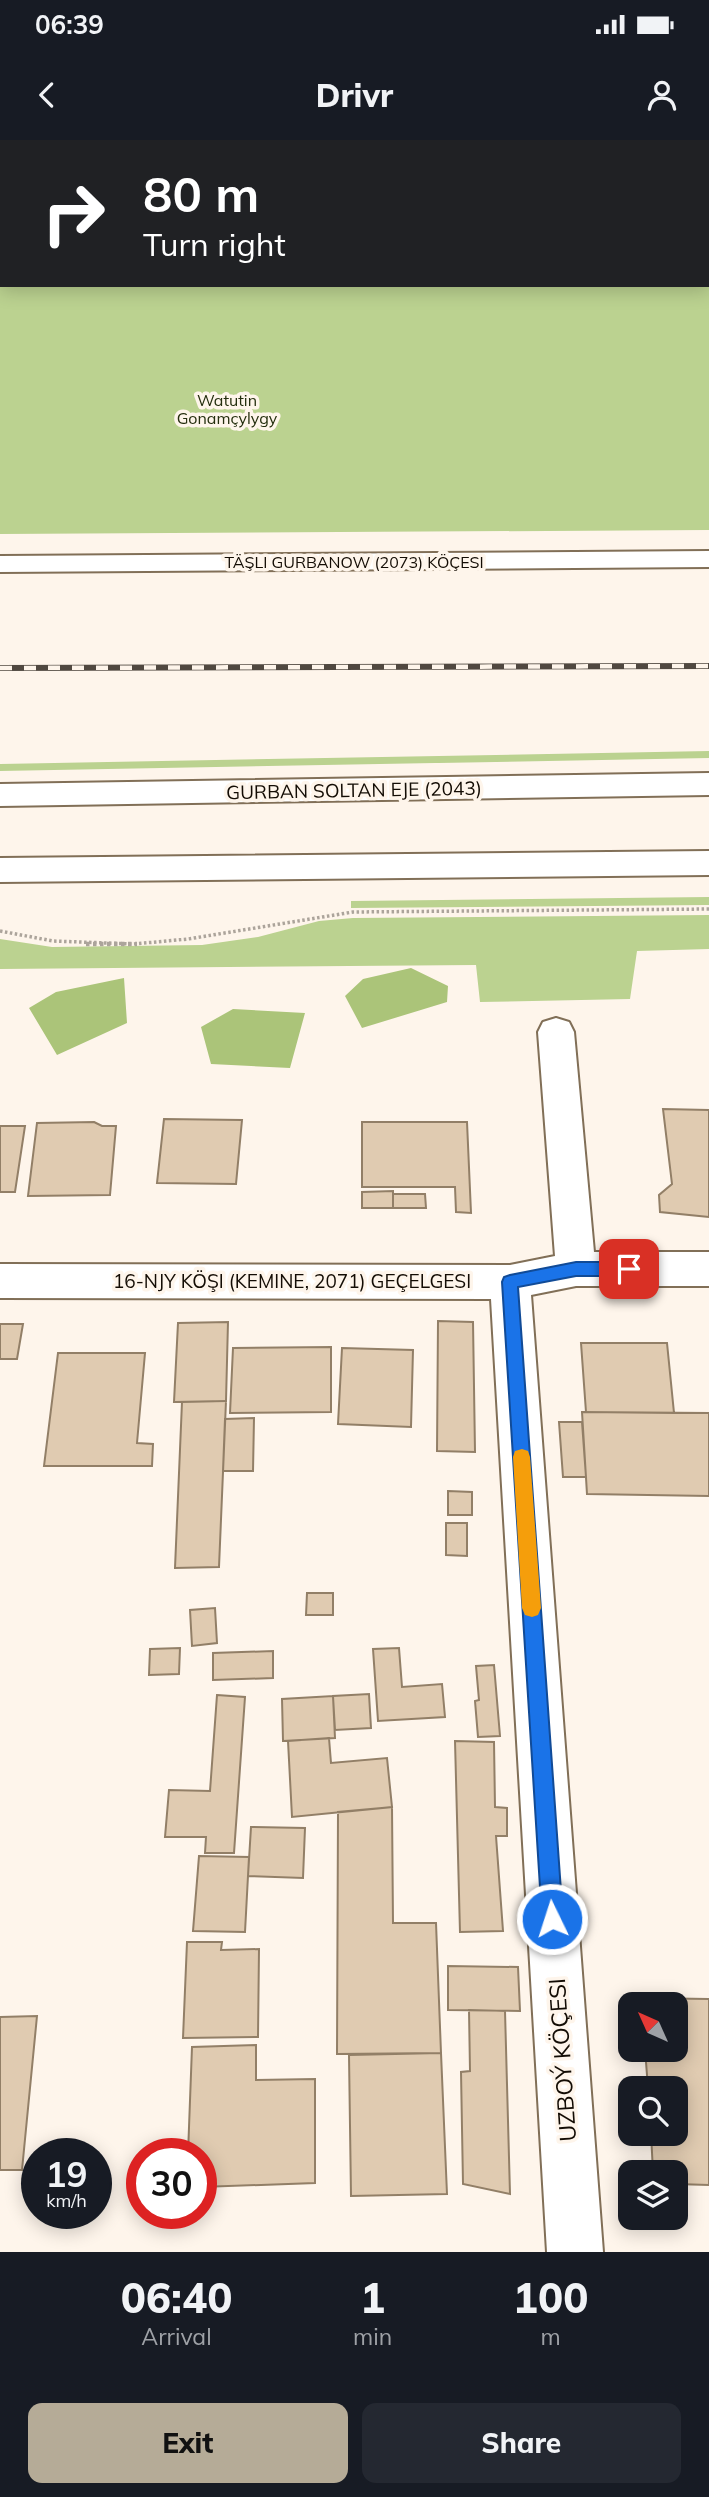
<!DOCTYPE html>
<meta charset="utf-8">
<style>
:root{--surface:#171b24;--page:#242831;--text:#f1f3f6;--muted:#9ea1a6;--accent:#b5ab97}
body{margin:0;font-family:Mulish,sans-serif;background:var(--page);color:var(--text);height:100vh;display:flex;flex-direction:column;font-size:26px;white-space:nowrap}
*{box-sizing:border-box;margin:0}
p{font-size:23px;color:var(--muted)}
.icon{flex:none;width:38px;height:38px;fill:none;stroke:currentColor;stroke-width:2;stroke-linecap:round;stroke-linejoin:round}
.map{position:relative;height:2112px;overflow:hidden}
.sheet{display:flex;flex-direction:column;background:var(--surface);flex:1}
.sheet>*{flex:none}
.top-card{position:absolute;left:0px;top:0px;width:710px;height:147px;box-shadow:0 4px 18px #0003;background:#202124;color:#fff;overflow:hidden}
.needle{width:46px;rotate:315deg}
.tools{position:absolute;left:618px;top:1852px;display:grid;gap:14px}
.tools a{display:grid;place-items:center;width:70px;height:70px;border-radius:14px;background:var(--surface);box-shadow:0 4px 18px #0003;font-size:35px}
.speed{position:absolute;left:21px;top:1998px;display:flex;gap:14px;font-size:35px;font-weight:700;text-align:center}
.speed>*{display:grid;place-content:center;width:91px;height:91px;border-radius:50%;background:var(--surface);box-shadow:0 4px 18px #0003;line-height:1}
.speed small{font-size:18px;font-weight:400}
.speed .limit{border:10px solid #d22;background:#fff;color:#111}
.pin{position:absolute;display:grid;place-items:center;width:60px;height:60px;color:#fff;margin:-30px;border-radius:14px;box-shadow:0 4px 10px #0006}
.me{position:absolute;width:77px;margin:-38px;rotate:356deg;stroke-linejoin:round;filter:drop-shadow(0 0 5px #0008)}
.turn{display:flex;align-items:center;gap:24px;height:147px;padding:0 28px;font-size:32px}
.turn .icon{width:91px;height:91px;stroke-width:2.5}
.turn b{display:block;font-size:49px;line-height:60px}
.eta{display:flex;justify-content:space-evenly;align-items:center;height:119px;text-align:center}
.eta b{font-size:42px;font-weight:800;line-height:49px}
.action{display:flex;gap:14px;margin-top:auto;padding:14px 28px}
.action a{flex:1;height:80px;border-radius:14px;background:var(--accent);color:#111;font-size:28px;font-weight:800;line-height:80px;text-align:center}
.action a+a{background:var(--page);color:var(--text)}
.status{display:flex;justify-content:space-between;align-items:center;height:49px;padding:0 35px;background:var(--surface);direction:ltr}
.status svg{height:19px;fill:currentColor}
header{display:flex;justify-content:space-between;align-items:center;height:91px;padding:0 28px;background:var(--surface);font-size:32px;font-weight:800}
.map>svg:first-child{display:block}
</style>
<div class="status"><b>06:39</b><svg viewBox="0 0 49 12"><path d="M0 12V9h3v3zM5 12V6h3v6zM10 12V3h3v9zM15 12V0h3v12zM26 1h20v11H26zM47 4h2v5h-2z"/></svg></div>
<header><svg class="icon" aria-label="back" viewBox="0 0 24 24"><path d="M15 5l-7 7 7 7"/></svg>Drivr<svg class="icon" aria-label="person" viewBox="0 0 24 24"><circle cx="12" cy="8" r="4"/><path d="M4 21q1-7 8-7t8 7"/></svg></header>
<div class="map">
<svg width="709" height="2112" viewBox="0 0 709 2112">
<rect width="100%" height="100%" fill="#fef5eb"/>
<path fill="#bbd290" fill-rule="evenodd" d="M 0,0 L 709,0 L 709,390 L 0,394 ZM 2,2 L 709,2 L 709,145 L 2,145 Z
M 709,611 L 709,618 L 0,631 L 0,624 Z
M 709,757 L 709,765 L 351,768 L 351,761 Z
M 709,775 L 709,809 L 637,811 L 630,859 L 480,862 L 476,825 L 0,829 L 0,799 L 52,807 L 202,805 L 258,797 L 319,781 L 353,778 Z"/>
<path fill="#abc479" d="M 411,828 L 448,846 L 447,862 L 362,888 L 345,856 L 363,839 Z
M 124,838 L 127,883 L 57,915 L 29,868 L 56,852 Z
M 233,869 L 305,873 L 290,928 L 211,924 L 201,887 Z"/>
<path fill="#e0cbb1" stroke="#927f67" stroke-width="2" d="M 663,969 L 709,970 L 709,1077 L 660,1072 L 659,1055 L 672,1044 Z
M 164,979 L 242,980 L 236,1044 L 157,1043 Z
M 94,982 L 102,986 L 116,986 L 110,1055 L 28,1056 L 37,983 Z
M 362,982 L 467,982 L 471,1073 L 456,1072 L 455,1047 L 362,1047 Z
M 0,986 L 25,986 L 15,1052 L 0,1052 Z
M 393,1051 L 393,1068 L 362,1068 L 362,1052 Z
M 393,1054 L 425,1054 L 426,1068 L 393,1068 Z
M 438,1181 L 473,1182 L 475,1312 L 437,1311 Z
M 228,1182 L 226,1261 L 174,1262 L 178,1183 Z
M 0,1184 L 23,1184 L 17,1219 L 0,1219 Z
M 581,1203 L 667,1203 L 674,1273 L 586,1272 Z
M 331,1207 L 331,1272 L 230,1273 L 233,1208 Z
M 342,1208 L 413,1210 L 411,1287 L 338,1284 Z
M 58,1213 L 145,1213 L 137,1303 L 153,1304 L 152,1326 L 44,1326 Z
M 226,1261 L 219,1427 L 175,1428 L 182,1262 Z
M 582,1272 L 709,1273 L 709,1356 L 587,1354 Z
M 254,1278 L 253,1331 L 223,1331 L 225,1279 Z
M 559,1282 L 582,1282 L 586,1337 L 563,1337 Z
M 448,1351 L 472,1352 L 472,1375 L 448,1375 Z
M 446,1383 L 467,1383 L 467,1416 L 446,1415 Z
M 307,1453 L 333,1453 L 333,1475 L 306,1475 Z
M 215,1468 L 217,1503 L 192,1506 L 190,1470 Z
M 180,1508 L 179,1534 L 149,1535 L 150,1509 Z
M 399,1508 L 402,1547 L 442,1544 L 445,1577 L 378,1581 L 373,1509 Z
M 273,1511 L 273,1538 L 213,1540 L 213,1513 Z
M 494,1525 L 500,1596 L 478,1597 L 475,1561 L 479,1560 L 476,1526 Z
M 369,1554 L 371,1588 L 335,1590 L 333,1556 Z
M 217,1555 L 245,1557 L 234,1713 L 205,1713 L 206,1697 L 165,1697 L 169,1650 L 210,1651 Z
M 333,1556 L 335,1598 L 283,1601 L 282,1559 Z
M 329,1598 L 331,1623 L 387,1618 L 392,1667 L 292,1677 L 288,1601 Z
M 455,1601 L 494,1602 L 495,1667 L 507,1668 L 507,1696 L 496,1696 L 503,1791 L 460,1792 Z
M 392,1667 L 393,1783 L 436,1783 L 441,1913 L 337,1914 L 338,1672 Z
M 251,1687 L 305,1688 L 303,1738 L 248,1736 Z
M 199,1716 L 249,1717 L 245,1792 L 193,1791 Z
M 187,1802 L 222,1802 L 221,1810 L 259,1809 L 258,1897 L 183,1898 Z
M 448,1826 L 518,1827 L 520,1871 L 448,1870 Z
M 641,1858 L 709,1859 L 709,2045 L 676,2044 L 676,2032 L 653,2032 L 651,1993 L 676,1993 L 676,1948 L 648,1948 L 645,1909 L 676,1909 L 676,1864 L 642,1864 Z
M 469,1870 L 505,1871 L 510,2054 L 463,2044 L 461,1932 L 470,1931 Z
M 37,1876 L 22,2030 L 0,2030 L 0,1877 Z
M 256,1905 L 256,1940 L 315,1939 L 315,2043 L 201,2047 L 201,2014 L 188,2014 L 192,1907 Z
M 441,1913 L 447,2054 L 351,2056 L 349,1915 Z"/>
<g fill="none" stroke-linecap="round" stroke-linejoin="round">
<g stroke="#816f57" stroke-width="4">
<path id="minor" d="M 709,411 L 709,427 L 0,432 L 0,416 Z
M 556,878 L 569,882 L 574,892 L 594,1112 L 709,1112 L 709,1146 L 576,1146 L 531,1155 L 603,2112 L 547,2112 L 491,1159 L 0,1158 L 0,1124 L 510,1125 L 555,1116 L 538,892 L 543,882 Z"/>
</g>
<g stroke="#816f57" stroke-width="4">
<path id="trunk" d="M 709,633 L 709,655 L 0,666 L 0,644 Z
M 709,711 L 709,735 L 0,742 L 0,718 Z"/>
</g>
<path stroke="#aca49b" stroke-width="3.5" stroke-dasharray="2.5 2.5" stroke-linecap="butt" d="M 0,791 L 53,801 L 134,804 L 188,799 L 353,772 L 709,769"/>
<path stroke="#aca49b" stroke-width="4.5" stroke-dasharray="3.5 3.5" stroke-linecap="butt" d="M 86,804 L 137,804"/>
<use href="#minor" fill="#fff" fill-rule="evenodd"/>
<use href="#trunk" fill="#fff" fill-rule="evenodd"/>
<g stroke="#504840" stroke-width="6">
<path id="rail" d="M 0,528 L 709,526"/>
</g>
<use href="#rail" stroke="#fef5eb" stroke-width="4.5" stroke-dasharray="12" stroke-linecap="butt"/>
</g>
<path fill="#1a73e8" stroke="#114b97" stroke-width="2" d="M 576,1122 L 629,1122 L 635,1124 L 637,1129 L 635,1134 L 629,1136 L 576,1136 L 518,1147 L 563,1779 L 560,1787 L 552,1790 L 545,1787 L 542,1779 L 502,1142 L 504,1137 L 510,1135 Z"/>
<path fill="#f59e0b" d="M 522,1309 L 528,1311 L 530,1317 L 541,1468 L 538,1475 L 532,1477 L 525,1475 L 522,1468 L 513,1317 L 515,1311 Z"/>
<g text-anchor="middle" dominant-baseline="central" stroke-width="7" stroke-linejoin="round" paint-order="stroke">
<g font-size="16" fill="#242e0e" stroke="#fef5eb">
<text x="227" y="260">Watutin<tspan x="227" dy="18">Gonamçylygy</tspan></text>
</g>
<g font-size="16" fill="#130c04" stroke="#fef5eb">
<text x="354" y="422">TÄŞLI GURBANOW (2073) KÖÇESI</text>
</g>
<g font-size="19" fill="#130c04" stroke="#fef5eb">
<text transform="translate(354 650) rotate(-1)">GURBAN SOLTAN EJE (2043)</text>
<text x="292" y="1141">16-NJY KÖŞI (KEMINE, 2071) GEÇELGESI</text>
</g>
<g font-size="23" fill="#130c04" stroke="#fef5eb">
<text transform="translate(562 1920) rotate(-94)">UZBOÝ KÖÇESI</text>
</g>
</g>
</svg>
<div class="tools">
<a><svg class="needle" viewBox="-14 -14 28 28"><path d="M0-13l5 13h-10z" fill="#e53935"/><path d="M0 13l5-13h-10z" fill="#9ea1a6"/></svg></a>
<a><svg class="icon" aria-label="search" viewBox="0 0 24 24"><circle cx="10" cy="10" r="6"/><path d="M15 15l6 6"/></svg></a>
<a><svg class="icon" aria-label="layers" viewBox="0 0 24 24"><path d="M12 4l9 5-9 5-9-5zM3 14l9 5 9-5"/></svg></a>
</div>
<div class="speed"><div>19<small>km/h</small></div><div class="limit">30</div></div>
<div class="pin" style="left:629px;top:1129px;background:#d93025"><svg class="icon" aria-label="arrive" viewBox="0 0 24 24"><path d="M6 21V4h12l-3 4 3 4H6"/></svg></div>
<svg class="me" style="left:552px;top:1779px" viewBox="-20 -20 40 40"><circle r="17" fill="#1a73e8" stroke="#fff" stroke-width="3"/><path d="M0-11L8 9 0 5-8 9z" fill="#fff"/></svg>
<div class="top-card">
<div class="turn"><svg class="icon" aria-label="right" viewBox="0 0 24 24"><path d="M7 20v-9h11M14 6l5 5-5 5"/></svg><div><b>80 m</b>Turn right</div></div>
</div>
</div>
<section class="sheet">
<div class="eta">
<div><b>06:40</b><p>Arrival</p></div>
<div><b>1</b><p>min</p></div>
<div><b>100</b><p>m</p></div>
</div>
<div class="action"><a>Exit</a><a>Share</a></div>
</section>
